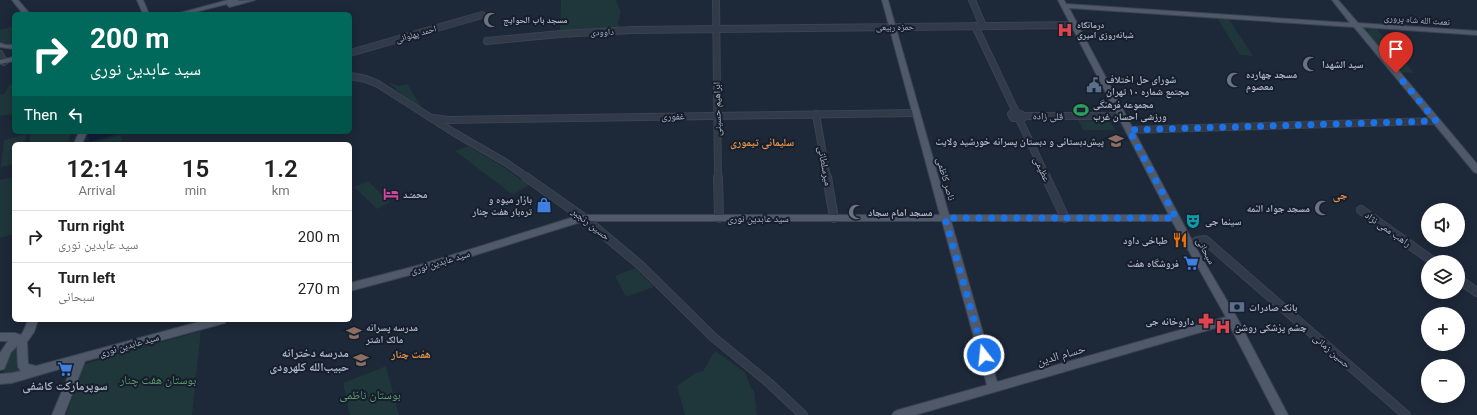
<!DOCTYPE html>
<meta charset="utf-8">
<style>
:root{--surface:#fff;--page:#f6f6f6;--text:#222;--muted:#767676;--line:#e0e0e0}
body{margin:0;font-family:Roboto,"Noto Naskh Arabic",sans-serif;background:var(--page);color:var(--text);height:100vh;display:flex;flex-direction:column;font-size:15px;white-space:nowrap}
*{box-sizing:border-box;margin:0}
p{font-size:13px;color:var(--muted)}
.icon{flex:none;width:22px;height:22px;fill:none;stroke:currentColor;stroke-width:2;stroke-linecap:round;stroke-linejoin:round}
.map{position:relative;flex:1;overflow:hidden}
.drawer{position:absolute;left:12px;top:142px;width:340px;height:180px;display:flex;flex-direction:column;background:var(--surface);border-radius:6px;box-shadow:0 2px 10px #0003}
.drawer>*{flex:none}
.banner{position:absolute;left:12px;top:12px;width:340px;height:122px;border-radius:6px;box-shadow:0 2px 10px #0003;background:#00695c;color:#fff;overflow:hidden}
.fabs{position:absolute;left:1421px;top:203px;display:grid;gap:8px}
.fabs a{display:grid;place-items:center;width:44px;height:44px;border-radius:50%;background:var(--surface);box-shadow:0 2px 10px #0003;font-size:20px}
.pin{position:absolute;display:grid;place-items:center;width:34px;height:34px;color:#fff;margin:-41px -17px;border-radius:50% 50% 50% 0;rotate:-45deg;box-shadow:0 0 4px #0007}
.pin .icon{rotate:45deg}
.me{position:absolute;width:44px;margin:-22px;rotate:344deg;stroke-linejoin:round;filter:drop-shadow(0 0 3px #0008)}
.turn{display:flex;align-items:center;gap:14px;height:84px;padding:0 12px;font-size:18px}
.turn .icon{width:52px;height:52px;stroke-width:2.5}
.turn b{display:block;font-size:28px;line-height:34px}
.then{display:flex;align-items:center;height:38px;padding:0 12px;background:#0003;gap:8px;font-size:15px}
.eta{display:flex;justify-content:space-evenly;align-items:center;height:68px;text-align:center}
.eta b{font-size:24px;font-weight:600;line-height:28px}
ul{padding:0;list-style:none}
li{display:flex;align-items:center;gap:12px;height:52px;padding:0 12px;border-top:1px solid var(--line)}
li div{flex:1}
li b{display:block;font-size:15px}
li em{font-style:normal}
.map>svg:first-child{display:block}
</style>
<div class="map">
<svg width="1477" height="415" viewBox="0 0 1477 415">
<rect width="100%" height="100%" fill="#1d2839"/>
<path fill="#1f363a" d="M 561,0 L 616,0 L 621,12 L 618,22 L 619,29 L 560,31 Z
M 1217,18 L 1229,19 L 1253,56 L 1240,55 Z
M 14,26 L 14,47 L 6,46 L 0,41 L 0,30 Z
M 1369,28 L 1376,28 L 1414,73 L 1399,72 L 1367,34 Z
M 391,83 L 399,86 L 407,84 L 421,106 L 418,107 L 395,89 L 396,88 L 389,84 Z
M 10,84 L 14,84 L 14,114 L 0,116 L 0,95 L 4,94 Z
M 1078,120 L 1110,121 L 1115,130 L 1083,130 Z
M 31,132 L 71,132 L 68,144 L 29,144 Z
M 26,134 L 25,144 L 14,144 L 14,164 L 1,167 L 4,140 Z
M 121,135 L 122,142 L 115,144 L 88,144 Z
M 468,146 L 499,164 L 529,185 L 513,195 L 455,151 Z
M 14,177 L 14,234 L 0,238 L 0,180 Z
M 368,181 L 390,202 L 377,209 L 354,187 Z
M 635,268 L 654,287 L 626,297 L 615,276 Z
M 201,331 L 192,415 L 66,415 L 84,364 Z
M 19,344 L 17,368 L 21,371 L 26,372 L 7,375 L 4,372 C 5,363 12,350 19,344 Z
M 715,351 L 745,372 L 750,386 L 754,391 L 757,415 L 685,415 L 677,386 L 695,373 L 703,371 Z
M 386,366 L 399,415 L 350,415 L 343,383 Z"/>
<path fill="#111f36" d="M 96,132 L 115,132 L 115,134 L 89,142 L 88,134 Z"/>
<g fill="none" stroke-linecap="round" stroke-linejoin="round">
<g stroke="#3b4352" stroke-width="8">
<path id="minor-far1" d="M 716,0 L 718,178
M 972,0 L 983,26
M 975,26 L 1016,112
M 487,41 L 560,34 L 633,30 L 1074,25
M 350,53 L 482,15
M 0,54 L 4,62
M 350,76 L 366,79 L 378,84 L 453,132 L 505,162 L 528,178
M 1014,112 L 1021,114 L 1023,118 L 1013,118 L 1011,114 Z
M 816,114 L 827,178
M 1023,116 L 1122,116
M 433,118 L 449,120 L 916,113
M 1019,119 L 1047,178
M 1129,130 L 1436,121"/>
</g>
<g stroke="#3b4352" stroke-width="10">
<path id="minor" d="M 526,177 L 584,218 L 640,265 L 713,337 L 769,383 L 803,415
M 718,177 L 719,218
M 827,177 L 834,218
M 1046,177 L 1065,218
M 1361,210 L 1434,262
M 1190,246 L 1197,241 L 1205,240 L 1406,415
M 1458,279 L 1477,292"/>
</g>
<g stroke="#3b4352" stroke-width="2">
<path id="major" d="M 12,0 L 18,0 L 30,14 L 23,14 Z
M 137,0 L 143,0 L 149,14 L 143,14 Z
M 228,0 L 239,0 L 238,1 L 255,0 L 230,7 L 228,6 L 227,4 L 187,14 L 176,14 Z
M 882,0 L 888,0 L 949,215 L 1169,215 L 1058,0 L 1064,0 L 1066,4 L 1350,23 L 1332,0 L 1338,0 L 1358,23 L 1477,31 L 1477,35 L 1362,27 L 1477,164 L 1477,173 L 1474,172 L 1354,27 L 1069,8 L 1196,248 L 1236,316 L 1288,415 L 1276,415 L 1229,324 L 915,415 L 892,415 L 894,412 L 898,410 L 987,385 L 942,221 L 584,221 L 421,272 L 350,291 L 350,283 L 420,265 L 574,217 L 584,215 L 940,215 ZM 951,221 L 1172,221 L 1226,317 L 997,382 Z
M 0,43 L 6,45 L 14,45 L 14,49 L 0,47 Z
M 14,57 L 14,61 L 0,64 L 0,60 Z
M 79,132 L 87,132 L 82,144 L 74,144 Z
M 28,320 L 38,320 L 34,332 L 27,342 L 28,364 L 36,366 L 206,320 L 226,320 L 225,323 L 221,324 L 85,361 L 64,415 L 52,415 L 73,365 L 12,383 L 0,384 L 0,374 L 12,373 L 21,371 L 18,367 L 17,346 L 11,352 L 4,369 L 0,370 L 0,353 L 8,341 L 0,341 L 0,333 L 15,333 L 21,335 L 24,330 Z"/>
</g>
<use href="#minor-far1" stroke="#313a49" stroke-width="6"/>
<use href="#minor" stroke="#313a49" stroke-width="8"/>
<use href="#major" fill="#4f5969" fill-rule="evenodd"/>
</g>
<g fill="none" stroke-linecap="round" stroke-linejoin="round">
<path stroke="#1a73e8" stroke-width="7" stroke-dasharray="0 12.6" d="M 984,355 L 945,218 L 1176,218 L 1129,130 L 1436,121 L 1396,73"/>
</g>
<defs>
<g id="mosque-bare" transform="scale(1.2)"><path d="M3.5-4.9A6 6 0 1 0 3.5 4.9A5 5 0 1 1 3.5-4.9Z" fill="#6b7280" stroke="#171f2d" stroke-width="2.5" paint-order="stroke"/></g>
<g id="hospital-bare" transform="scale(1.2)"><path d="M-5-5h3v3.5h4V-5h3V5h-3V1.5h-4V5h-3Z" fill="#e0444e" stroke="#171f2d" stroke-width="2.5" paint-order="stroke"/></g>
<g id="civic-bare" transform="scale(1.2)"><path d="M-.6-6.5H3V-4.5H.6V-3L4-1V1h2V6H-6V1h2V-1L-.6-3ZM-1.2 2.5V6h2.4V2.5Z" fill="#5c6f8a" stroke="#171f2d" stroke-width="2.5" paint-order="stroke"/></g>
<g id="stadium-bare" transform="scale(1.2)"><path d="M0-5a6.5 5 0 1 0 0 10a6.5 5 0 1 0 0-10ZM-3.5-1.8h7v3.6h-7Z" fill="#2e9e5b" stroke="#171f2d" stroke-width="2.5" paint-order="stroke"/></g>
<g id="school-bare" transform="scale(1.2)"><path d="M0-5L7-2L0 1L-7-2ZM-4 1L0 2.5L4 1V4Q0 6-4 4Z" fill="#8d6e63" stroke="#171f2d" stroke-width="2.5" paint-order="stroke"/></g>
<g id="hotel-bare" transform="scale(1.2)"><path d="M-6-4.5h1.5V1H6V5H4.5V3h-9V5H-6ZM-4 0a1.8 1.8 0 1 1 3.6 0ZM.5 0V-2.5h3Q6-2.5 6 0Z" fill="#d1479c" stroke="#171f2d" stroke-width="2.5" paint-order="stroke"/></g>
<g id="shop-bare" transform="scale(1.2)"><path d="M-5-2.5h2.3a2.7 3.5 0 0 1 5.4 0H5L5.5 6h-11ZM-1.5-2.5h3a1.5 2.3 0 0 0-3 0Z" fill="#3f7fe0" stroke="#171f2d" stroke-width="2.5" paint-order="stroke"/></g>
<g id="theatre-bare" transform="scale(1.2)"><path d="M-5-5.5Q0-4 5-5.5V0Q5 5 0 6Q-5 5-5 0ZM-3.3-2.5H-1v1.5H-3.3ZM1-2.5H3.3v1.5H1ZM-2.8 1Q0 5.5 2.8 1Z" fill="#0f9aa8" stroke="#171f2d" stroke-width="2.5" paint-order="stroke"/></g>
<g id="restaurant-bare" transform="scale(1.2)"><path d="M-5-6h1v4h1v-4h1v4h1v-4h1v5L-1.5 .5V6h-2V.5L-5-1ZM5-6V6H3V1.5H1.5Q1.5-4 5-6Z" fill="#e8710a" stroke="#171f2d" stroke-width="2.5" paint-order="stroke"/></g>
<g id="supermarket-bare" transform="scale(1.2)"><path d="M-6-5.5h2.5l.6 2H6L4.5 2H-2.5L-4.4-4H-6ZM-1.5 3.2a1.3 1.3 0 1 0 .1 0ZM3 3.2a1.3 1.3 0 1 0 .1 0Z" fill="#3f7fe0" stroke="#171f2d" stroke-width="2.5" paint-order="stroke"/></g>
<g id="bank-bare" transform="scale(1.2)"><path d="M-6-4H6V4H-6ZM0-2.3a2.3 2.3 0 1 0 0 4.6a2.3 2.3 0 1 0 0-4.6Z" fill="#5c6f8a" stroke="#171f2d" stroke-width="2.5" paint-order="stroke"/></g>
<g id="pharmacy-bare" transform="scale(1.2)"><path d="M-2-6h4v4h4v4h-4v4h-4v-4h-4v-4h4Z" fill="#e0444e" stroke="#171f2d" stroke-width="2.5" paint-order="stroke"/></g>
</defs>
<g fill-rule="evenodd">
<use href="#mosque-bare" x="491" y="20"/>
<use href="#hospital-bare" x="1065" y="30"/>
<use href="#mosque-bare" x="1310" y="64"/>
<use href="#mosque-bare" x="1234" y="80"/>
<use href="#civic-bare" x="1094" y="85"/>
<use href="#stadium-bare" x="1081" y="110"/>
<use href="#school-bare" x="1116" y="141"/>
<use href="#hotel-bare" x="391" y="194"/>
<use href="#shop-bare" x="544" y="205"/>
<use href="#mosque-bare" x="1322" y="208"/>
<use href="#mosque-bare" x="856" y="212"/>
<use href="#theatre-bare" x="1193" y="221"/>
<use href="#restaurant-bare" x="1180" y="240"/>
<use href="#supermarket-bare" x="1191" y="263"/>
<use href="#bank-bare" x="1237" y="307"/>
<use href="#pharmacy-bare" x="1206" y="321"/>
<use href="#hospital-bare" x="1223" y="327"/>
<use href="#school-bare" x="354" y="333"/>
<use href="#school-bare" x="361" y="360"/>
<use href="#supermarket-bare" x="65" y="369"/>
</g>
<g text-anchor="middle" dominant-baseline="central" stroke-width="4" stroke-linejoin="round" paint-order="stroke">
<g font-size="9" font-weight="bold" fill="#abb4c6" stroke="#171f2d" text-anchor="start">
<text x="503" y="20">مسجد باب الحوایج</text>
<text x="1077" y="25">درمانگاه<tspan x="1077" dy="10">شبانه‌روزی امیری</tspan></text>
</g>
<g font-size="9" fill="#abb4c6" stroke="#171f2d">
<text transform="translate(1417 20) rotate(4)">نعمت الله شاه پروری</text>
<text transform="translate(895 27) rotate(-1)">حمزه ربیعی</text>
<text transform="translate(602 32) rotate(-2)">داوودی</text>
<text transform="translate(416 34) rotate(-16)">احمد پهلوانی</text>
</g>
<g font-size="10" font-weight="bold" fill="#abb4c6" stroke="#171f2d" text-anchor="start">
<text x="1322" y="64">سید الشهدا</text>
<text x="1246" y="74">مسجد چهارده<tspan x="1246" dy="12">معصوم</tspan></text>
<text x="1106" y="79">شورای حل اختلاف<tspan x="1106" dy="12">مجتمع شماره ۱۰ تهران</tspan></text>
<text x="1093" y="104">مجموعه فرهنگی<tspan x="1093" dy="12">ورزشی احسان غرب</tspan></text>
<text x="1104" y="141" text-anchor="end">پیش‌دبستانی و دبستان پسرانه خورشید ولایت</text>
<text x="403" y="194">محمـّـد</text>
<text x="532" y="199" text-anchor="end">بازار میوه و<tspan x="532" dy="12">تره‌بار هفت چنار</tspan></text>
<text x="1310" y="208" text-anchor="end">مسجد جواد الئمه</text>
<text x="868" y="212">مسجد امام سجاد</text>
<text x="1205" y="221">سینما جی</text>
<text x="1168" y="240" text-anchor="end">طباخی داود</text>
<text x="1179" y="263" text-anchor="end">فروشگاه هفت</text>
<text x="1249" y="307">بانک صادرات</text>
<text x="1194" y="321" text-anchor="end">داروخانه جی</text>
<text x="366" y="327">مدرسه پسرانه<tspan x="366" dy="12">مالک اشتر</tspan></text>
<text x="1235" y="327">چشم پزشکی روشن</text>
</g>
<g font-size="10" fill="#abb4c6" stroke="#171f2d">
<text transform="translate(717 109) rotate(-91)">ابراهیم حسینی</text>
<text transform="translate(673 116) rotate(-1)">غفوری</text>
<text transform="translate(1048 116) rotate(1)">قلی زاده</text>
<text transform="translate(825 166) rotate(80)">میرسلطانی</text>
<text transform="translate(1042 169) rotate(65)">عظیمی</text>
<text transform="translate(946 179) rotate(74)">ناصر کاظمی</text>
<text x="758" y="218">سید عابدین نوری</text>
<text transform="translate(591 224) rotate(38)">حسین رنجبر</text>
<text transform="translate(1388 229) rotate(35)">راهب ممی نژاد</text>
<text transform="translate(1206 251) rotate(61)">سبحانی</text>
<text transform="translate(440 262) rotate(-17)">سید عابدین نوری</text>
<text transform="translate(129 345) rotate(-16)">سید عابدین نوری</text>
<text transform="translate(1332 351) rotate(41)">حسین زمانی</text>
</g>
<g font-size="11" font-weight="bold" fill="#de924e" stroke="#171f2d">
<text x="762" y="142">سلیمانی تیموری</text>
<text x="1340" y="195">جی</text>
<text x="411" y="354">هفت چنار</text>
</g>
<g font-size="12" font-weight="bold" fill="#abb4c6" stroke="#171f2d" text-anchor="end">
<text x="349" y="353">مدرسه دخترانه<tspan x="349" dy="14">حبیب‌الله کلهرودی</tspan></text>
<text x="65" y="386" text-anchor="middle">سوپرمارکت کاشفی</text>
</g>
<g font-size="12" fill="#abb4c6" stroke="#171f2d">
<text transform="translate(1061 355) rotate(-16)">حسام الدین</text>
</g>
<g font-size="12" fill="#60996f" stroke="#171f2d">
<text x="158" y="380">بوستان هفت چنار</text>
<text x="370" y="395">بوستان ناظمی</text>
</g>
</g>
</svg>
<div class="fabs">
<a><svg class="icon" aria-label="sound" viewBox="0 0 24 24"><path d="M4 9h4l5-4v14l-5-4H4zM17 9q2 3 0 6"/></svg></a>
<a><svg class="icon" aria-label="layers" viewBox="0 0 24 24"><path d="M12 4l9 5-9 5-9-5zM3 14l9 5 9-5"/></svg></a>
<a>+</a>
<a>−</a>
</div>
<div class="pin" style="left:1396px;top:73px;background:#d93025"><svg class="icon" aria-label="arrive" viewBox="0 0 24 24"><path d="M6 21V4h12l-3 4 3 4H6"/></svg></div>
<svg class="me" style="left:984px;top:355px" viewBox="-20 -20 40 40"><circle r="17" fill="#1a73e8" stroke="#fff" stroke-width="3"/><path d="M0-11L8 9 0 5-8 9z" fill="#fff"/></svg>
<div class="banner">
<div class="turn"><svg class="icon" aria-label="right" viewBox="0 0 24 24"><path d="M7 20v-9h11M14 6l5 5-5 5"/></svg><div><b>200 m</b>سید عابدین نوری</div></div>
<div class="then">Then<svg class="icon" aria-label="left" viewBox="0 0 24 24"><path d="M17 20v-9H6M10 6l-5 5 5 5"/></svg></div>
</div>
<section class="drawer">
<div class="eta">
<div><b>12:14</b><p>Arrival</p></div>
<div><b>15</b><p>min</p></div>
<div><b>1.2</b><p>km</p></div>
</div>
<ul>
<li><svg class="icon" aria-label="right" viewBox="0 0 24 24"><path d="M7 20v-9h11M14 6l5 5-5 5"/></svg><div><b>Turn right</b><p>سید عابدین نوری</p></div><em>200 m</em></li>
<li><svg class="icon" aria-label="left" viewBox="0 0 24 24"><path d="M17 20v-9H6M10 6l-5 5 5 5"/></svg><div><b>Turn left</b><p>سبحانی</p></div><em>270 m</em></li>
</ul>
</section>
</div>
